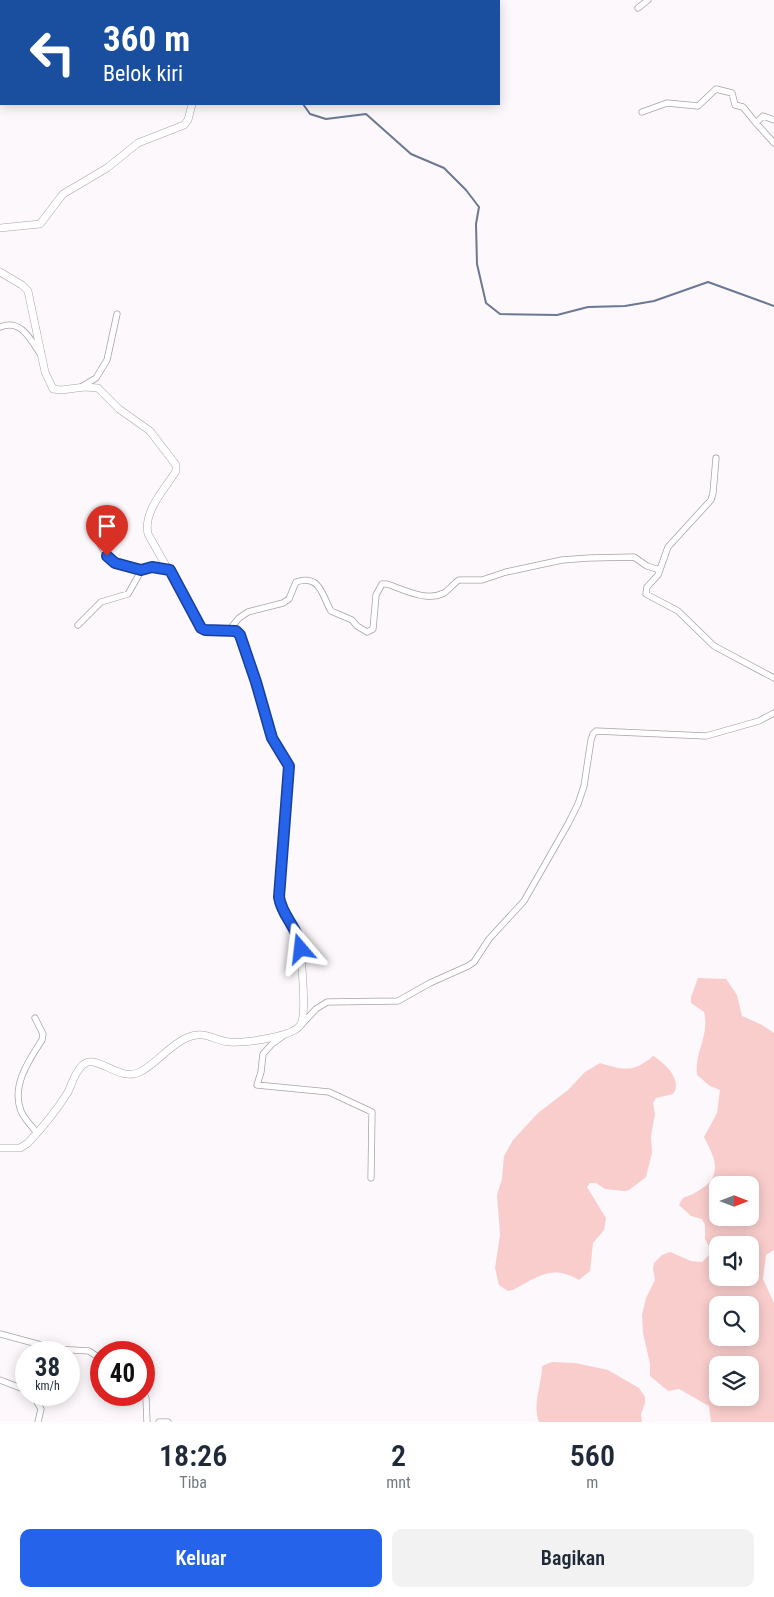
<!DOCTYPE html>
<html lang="id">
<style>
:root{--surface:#fff;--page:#f2f2f3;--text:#1f2937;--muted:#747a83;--accent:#2563eb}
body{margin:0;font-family:"Roboto Condensed",sans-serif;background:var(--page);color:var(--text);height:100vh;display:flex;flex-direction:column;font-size:19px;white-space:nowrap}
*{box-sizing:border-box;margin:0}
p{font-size:16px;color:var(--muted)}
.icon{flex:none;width:28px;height:28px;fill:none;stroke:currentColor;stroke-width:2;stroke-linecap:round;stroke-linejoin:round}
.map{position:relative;height:1422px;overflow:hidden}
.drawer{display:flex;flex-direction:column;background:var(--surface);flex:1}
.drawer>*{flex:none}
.guide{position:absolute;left:0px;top:0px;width:500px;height:105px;box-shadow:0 2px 12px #0003;background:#1a4fa0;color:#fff;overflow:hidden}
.needle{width:32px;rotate:90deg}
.fabs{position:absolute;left:709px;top:1176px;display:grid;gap:10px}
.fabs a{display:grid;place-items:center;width:50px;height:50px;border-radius:10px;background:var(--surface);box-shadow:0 2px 12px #0003;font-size:25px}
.speed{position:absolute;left:15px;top:1341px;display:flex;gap:10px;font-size:25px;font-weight:700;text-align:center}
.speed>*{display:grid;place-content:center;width:65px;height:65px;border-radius:50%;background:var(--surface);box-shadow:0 2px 12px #0003;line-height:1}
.speed small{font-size:12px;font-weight:400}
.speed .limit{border:8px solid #d22;background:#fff;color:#111}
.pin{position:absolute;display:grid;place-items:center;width:42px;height:42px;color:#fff;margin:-51px -21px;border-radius:50% 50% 50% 0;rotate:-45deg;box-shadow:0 0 5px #0007}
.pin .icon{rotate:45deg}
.me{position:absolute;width:55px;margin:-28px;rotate:343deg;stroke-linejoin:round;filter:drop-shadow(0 0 4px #0008)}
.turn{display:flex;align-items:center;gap:18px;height:105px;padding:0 20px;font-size:22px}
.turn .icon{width:65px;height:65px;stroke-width:2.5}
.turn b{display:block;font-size:35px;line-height:42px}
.eta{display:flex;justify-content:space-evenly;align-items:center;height:85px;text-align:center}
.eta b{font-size:30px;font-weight:600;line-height:35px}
.button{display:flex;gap:10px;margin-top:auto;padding:10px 20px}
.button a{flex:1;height:58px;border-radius:10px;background:var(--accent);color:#fff;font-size:20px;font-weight:600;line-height:58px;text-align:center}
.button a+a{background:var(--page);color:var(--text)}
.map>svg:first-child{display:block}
</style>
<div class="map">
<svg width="774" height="1422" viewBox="0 0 774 1422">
<rect width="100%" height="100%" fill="#fcf8fc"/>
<path fill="#f9cdcc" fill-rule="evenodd" d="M 698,978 L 726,979 L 737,995 L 742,1016 L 762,1025 L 774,1033 L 774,1250 L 766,1255 L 763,1279 L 774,1303 L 774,1422 L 711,1422 L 709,1406 L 679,1389 L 668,1391 L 650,1376 L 650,1364 L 643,1333 L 642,1315 L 646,1298 L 655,1280 L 653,1269 L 654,1263 L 662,1255 L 670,1252 L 691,1261 L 702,1262 L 709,1255 L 710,1249 L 705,1239 L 705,1225 L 702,1219 L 691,1216 L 679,1205 L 682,1199 C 685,1196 689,1196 693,1194 C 724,1178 717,1162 704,1137 L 717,1113 L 720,1090 L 710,1086 L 697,1075 C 694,1053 710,1035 704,1012 L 691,1003 L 691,997 ZM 718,1185 L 750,1185 L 750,1218 L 718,1218 ZM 718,1245 L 750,1245 L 750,1278 L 718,1278 ZM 718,1305 L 750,1305 L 750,1338 L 718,1338 ZM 718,1365 L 750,1365 L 750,1398 L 718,1398 Z
M 653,1056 C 665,1063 683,1080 673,1094 L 656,1098 L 653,1103 L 655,1114 L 651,1136 L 652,1153 L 646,1177 L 629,1190 L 624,1191 L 605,1189 L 596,1183 L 590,1183 L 587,1187 L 606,1218 L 604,1230 L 593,1243 L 590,1271 L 579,1280 C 551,1264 538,1277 513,1290 L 508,1291 L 499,1285 L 495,1268 L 500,1235 L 497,1195 L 502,1179 L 504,1156 L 513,1140 L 538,1113 L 568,1090 L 585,1072 L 600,1063 C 623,1070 634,1073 653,1056 Z
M 552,1362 L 575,1363 L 608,1370 L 639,1388 L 645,1397 L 645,1403 L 641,1414 L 642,1422 L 539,1422 C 532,1403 542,1385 542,1366 Z"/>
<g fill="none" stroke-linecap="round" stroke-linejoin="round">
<path stroke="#6b7893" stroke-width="2" d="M 179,0 L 182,1
M 303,104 L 310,114 L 326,119 L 366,114 L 411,154 L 444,168 L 466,190 L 479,207 L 476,224 L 477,264 L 486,303 L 500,314 L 557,315 L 588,307 L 625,306 L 654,301 L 708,282 L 774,306"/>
<g stroke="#a7a3a7" stroke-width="7">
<path id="minor" d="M 638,8 L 648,0
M 642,112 L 667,103 L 698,106 L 716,89 L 732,93 L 735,105 L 743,107 L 756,123 L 763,116 L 774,120
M 756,123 L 774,143
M 0,327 C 21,318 31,340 41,355
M 81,387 L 96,378 L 107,360 L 117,314
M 716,458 L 713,493 L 711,500 L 668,547 L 658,575 L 647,587 L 646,594 L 678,611 L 714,646 L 774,678
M 95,534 C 106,559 114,564 141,571
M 78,625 L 101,602 L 128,594 L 141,571 L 152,567 L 169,570
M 229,630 L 239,618 L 248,612 L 283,603 L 289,599 L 296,582 C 321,574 322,596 331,611 L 352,620 L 357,626 L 367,632 L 373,629 L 376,595 L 382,584 L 387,584 C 405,590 426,602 444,593 C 450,589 454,583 459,580 L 482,580 L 506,572 L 562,560 L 589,558 L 634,557 L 647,566 L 660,570
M 35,1018 L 43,1034 L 42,1040 C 29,1060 11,1086 21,1111 C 24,1119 32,1126 37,1133
M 302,1024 L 316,1009 L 327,1002 L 398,1001 L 430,983 L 468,966 L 474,962 L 489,939 L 524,901 L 568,824 L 578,804 L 584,786 L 591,740 L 593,734 L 596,731 L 706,736 L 759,721 L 774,713
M 283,1036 L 272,1044 L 263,1054 L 261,1072 L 257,1085 L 329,1092 L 372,1112 L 371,1178
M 0,1334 L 56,1349 L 89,1351 L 101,1359
M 0,1380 L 26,1390
M 144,1393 L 146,1398 L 147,1422
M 33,1395 L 41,1409 L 38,1422
M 159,1422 L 168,1422"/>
</g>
<g stroke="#a7a3a7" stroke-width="8">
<path id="tertiary" d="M 140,0 L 141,1
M 0,228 L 40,224 L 63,194 L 107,168 L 138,143 L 184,125 L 188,120 L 192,104
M 0,272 L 22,285 L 28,291 L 45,372 L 53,389 L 61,390 L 85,387 L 98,388 L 119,409 L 150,431 L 176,465 L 176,471 C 165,489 143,511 148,534 L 201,628 L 205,630 L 236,631 L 240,635 L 256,682 L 272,738 L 289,765 L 279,897 C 281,911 290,917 296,930 C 301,942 307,1012 301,1024 C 295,1037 244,1043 230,1042 C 219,1042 208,1033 197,1035 C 176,1037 158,1063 140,1072 C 123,1080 109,1065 93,1062 C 87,1061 83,1064 80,1068 C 74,1075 72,1084 68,1092 C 57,1110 43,1127 28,1143 L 20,1148 L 0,1148"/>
</g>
<use href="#minor" stroke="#fff" stroke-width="5.5"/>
<use href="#tertiary" stroke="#fff" stroke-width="7"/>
</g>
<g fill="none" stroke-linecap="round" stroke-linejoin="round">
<g stroke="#184099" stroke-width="12">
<path id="route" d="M 107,556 L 115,563 L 141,570 L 152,567 L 170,570 L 201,628 L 205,630 L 236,631 L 240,635 L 256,682 L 272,738 L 289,766 L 279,897 C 282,917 297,925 301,949"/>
</g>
<use href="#route" stroke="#2563eb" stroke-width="9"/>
</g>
</svg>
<div class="fabs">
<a><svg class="needle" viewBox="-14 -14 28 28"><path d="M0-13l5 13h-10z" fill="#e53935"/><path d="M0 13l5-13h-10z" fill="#747a83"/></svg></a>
<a><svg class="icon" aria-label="sound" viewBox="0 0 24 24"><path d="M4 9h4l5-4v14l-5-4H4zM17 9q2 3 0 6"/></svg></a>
<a><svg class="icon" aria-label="search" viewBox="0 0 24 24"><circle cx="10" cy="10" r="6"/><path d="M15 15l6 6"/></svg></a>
<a><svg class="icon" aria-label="layers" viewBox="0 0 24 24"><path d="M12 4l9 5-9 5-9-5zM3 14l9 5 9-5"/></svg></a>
</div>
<div class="speed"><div>38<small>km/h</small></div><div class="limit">40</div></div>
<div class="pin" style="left:107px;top:556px;background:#d93025"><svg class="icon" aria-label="arrive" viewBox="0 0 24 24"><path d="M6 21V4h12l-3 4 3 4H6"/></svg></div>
<svg class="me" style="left:301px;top:949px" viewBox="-20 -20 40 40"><path d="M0-17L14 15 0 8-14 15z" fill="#2563eb" stroke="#fff" stroke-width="4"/></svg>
<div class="guide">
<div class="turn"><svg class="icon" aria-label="left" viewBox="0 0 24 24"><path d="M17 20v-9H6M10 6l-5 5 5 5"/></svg><div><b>360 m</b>Belok kiri</div></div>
</div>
</div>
<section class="drawer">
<div class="eta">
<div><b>18:26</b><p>Tiba</p></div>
<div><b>2</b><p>mnt</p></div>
<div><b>560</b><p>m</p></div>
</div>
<div class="button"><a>Keluar</a><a>Bagikan</a></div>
</section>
